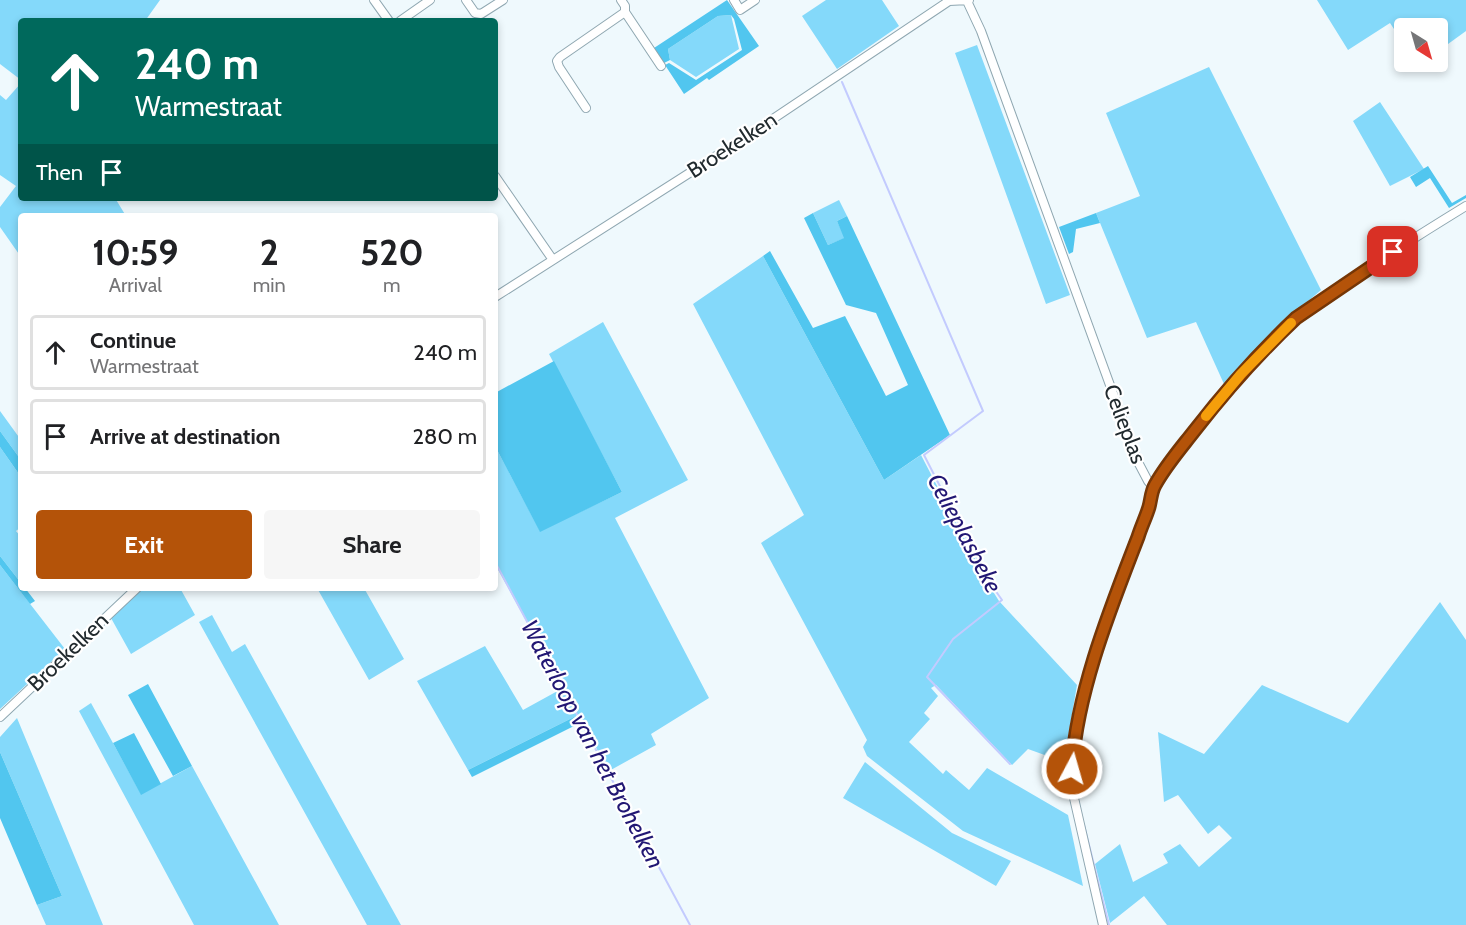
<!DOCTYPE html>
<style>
:root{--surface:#fff;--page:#f6f6f6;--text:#202124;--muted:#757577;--line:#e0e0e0;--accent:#b45309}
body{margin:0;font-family:Cabin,sans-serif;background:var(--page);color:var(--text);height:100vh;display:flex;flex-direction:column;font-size:22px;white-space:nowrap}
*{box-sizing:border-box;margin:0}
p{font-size:20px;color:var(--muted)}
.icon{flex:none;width:33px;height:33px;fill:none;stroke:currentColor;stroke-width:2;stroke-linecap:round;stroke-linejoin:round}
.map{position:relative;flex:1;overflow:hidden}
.drawer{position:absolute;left:18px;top:213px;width:480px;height:378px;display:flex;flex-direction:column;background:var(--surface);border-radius:6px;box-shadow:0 3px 9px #0003}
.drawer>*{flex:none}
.banner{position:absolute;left:18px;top:18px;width:480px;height:183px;border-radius:6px;box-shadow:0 3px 9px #0003;background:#00695c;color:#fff;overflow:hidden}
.needle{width:39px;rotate:143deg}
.controls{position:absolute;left:1394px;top:18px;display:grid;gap:12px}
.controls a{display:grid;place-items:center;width:54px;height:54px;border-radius:6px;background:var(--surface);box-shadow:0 3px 9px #0003;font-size:30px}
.pin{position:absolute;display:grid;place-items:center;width:51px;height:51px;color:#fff;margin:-26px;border-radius:12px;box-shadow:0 3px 9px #0006}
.me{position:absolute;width:66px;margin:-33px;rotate:6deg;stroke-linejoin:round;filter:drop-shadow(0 0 4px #0008)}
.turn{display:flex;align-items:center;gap:21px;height:126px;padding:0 18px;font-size:27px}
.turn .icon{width:78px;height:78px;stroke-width:2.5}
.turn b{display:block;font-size:42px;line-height:51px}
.then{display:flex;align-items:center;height:57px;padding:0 18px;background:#0003;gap:12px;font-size:22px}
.eta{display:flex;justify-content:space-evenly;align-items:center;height:102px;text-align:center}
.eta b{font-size:36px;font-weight:800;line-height:42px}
.cta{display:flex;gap:12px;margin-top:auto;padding:12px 18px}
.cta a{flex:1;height:69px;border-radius:6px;background:var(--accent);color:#fff;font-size:24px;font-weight:800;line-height:69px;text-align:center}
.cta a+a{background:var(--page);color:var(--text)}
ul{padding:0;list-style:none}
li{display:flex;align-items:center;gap:18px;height:75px;margin:0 12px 9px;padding:0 6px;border:3px solid var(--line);border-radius:6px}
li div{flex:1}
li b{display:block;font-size:22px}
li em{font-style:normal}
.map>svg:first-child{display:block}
</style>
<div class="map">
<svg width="1466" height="925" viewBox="0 0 1466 925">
<rect width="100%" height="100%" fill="#eff9fd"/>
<path fill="#84d9fa" d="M 0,0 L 160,0 L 145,21 L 21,21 L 21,80 L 0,64 Z
M 826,0 L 882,0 L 899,26 L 837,69 L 802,16 Z
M 1317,0 L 1466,0 L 1466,31 L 1437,52 L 1437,28 L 1404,28 L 1404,44 L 1390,23 L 1348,50 Z
M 731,15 L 739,49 L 696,77 L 670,60 L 668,49 L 718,16 Z
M 977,45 L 1070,295 L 1046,304 L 955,53 Z
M 1209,67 L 1321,290 L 1271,333 L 1224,384 L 1196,322 L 1147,338 L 1096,213 L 1140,196 L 1106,113 Z
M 21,83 L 21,198 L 115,198 L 126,216 L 21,216 L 21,257 L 0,227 L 0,207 L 16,186 L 0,175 L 0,95 L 6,100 Z
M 1380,102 L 1424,169 L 1390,186 L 1353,121 Z
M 839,200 L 847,216 L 837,221 L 845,238 L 828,245 L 813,213 Z
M 763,256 L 884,480 L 921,455 L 987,582 L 999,601 L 1077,685 L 1064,762 L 1028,749 L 1012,765 L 936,685 L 931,688 L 938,696 L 924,713 L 930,719 L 909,742 L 943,774 L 946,770 L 969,790 L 987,768 L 1068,815 L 1083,886 L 963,831 L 867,756 L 863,747 L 867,740 L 761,543 L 804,515 L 693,304 Z
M 603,322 L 688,480 L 615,518 L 709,698 L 651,734 L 656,745 L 609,771 L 578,715 L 468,770 L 417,681 L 485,646 L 523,710 L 563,688 L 495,564 L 495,446 L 540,531 L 622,492 L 549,354 Z
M 0,411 L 21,440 L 21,460 L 0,431 Z
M 0,447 L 21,477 L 21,527 L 16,531 L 21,537 L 21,583 L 0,556 Z
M 0,565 L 65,649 L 0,709 Z
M 142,588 L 180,588 L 195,615 L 131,654 L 111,618 L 119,607 Z
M 317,588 L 364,588 L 404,659 L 369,680 Z
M 1440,602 L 1466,640 L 1466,925 L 1167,925 L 1144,896 L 1110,923 L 1095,864 L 1120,844 L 1133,882 L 1168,863 L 1163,854 L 1180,844 L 1199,867 L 1232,838 L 1219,825 L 1208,834 L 1178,795 L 1164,802 L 1158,732 L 1204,754 L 1262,685 L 1348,723 Z
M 212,615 L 232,652 L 245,644 L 401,925 L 367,925 L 199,622 Z
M 91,703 L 141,794 L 192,766 L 279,925 L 194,925 L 79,711 Z
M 17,718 L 103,925 L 46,925 L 37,905 L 62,896 L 0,752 L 0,737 Z
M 865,762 L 952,833 L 1011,861 L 996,886 L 843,798 Z"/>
<path fill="#51c6ef" d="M 727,0 L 759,46 L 709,80 L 707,78 L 684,94 L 665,65 L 669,63 L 696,80 L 742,50 L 734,19 L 731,15 L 718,16 L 668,49 L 670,60 L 664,63 L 654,48 Z
M 1428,166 L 1452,203 L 1466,195 L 1466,198 L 1449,208 L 1430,178 L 1416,187 L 1410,177 Z
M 813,213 L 828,245 L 844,238 L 837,221 L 847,216 L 950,435 L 884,480 L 763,256 L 770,251 L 813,328 L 845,316 L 886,396 L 908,385 L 876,313 L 846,305 L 804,218 Z
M 1096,213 L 1100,223 L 1076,229 L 1073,252 L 1069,254 L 1059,227 Z
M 554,361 L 622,492 L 540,532 L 495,446 L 495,393 Z
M 0,431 L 21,460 L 21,477 L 0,447 Z
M 0,556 L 21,583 L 21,588 L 25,588 L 35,601 L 30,604 L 0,565 Z
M 148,684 L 192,766 L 173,776 L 128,695 Z
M 578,715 L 582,722 L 472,777 L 468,770 Z
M 134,733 L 161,784 L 141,795 L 113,743 Z
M 0,752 L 62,896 L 37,905 L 0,818 Z"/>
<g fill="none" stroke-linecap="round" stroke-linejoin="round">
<path stroke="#c3cbfe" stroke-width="2" d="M 842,82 L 983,411 L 924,455 L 988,580 L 1002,600 L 953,639 L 927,677 L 1010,764
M 495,562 L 690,925
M 1084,825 L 1109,925"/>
<g stroke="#8fa7b1" stroke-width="10">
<path id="street" d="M 374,0 L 389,21
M 466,0 L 475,13 L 481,14 L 503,0
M 734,0 L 740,10 L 755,0
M 967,1 L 981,31 L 1138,462 L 1148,481 L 1153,487 C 1145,528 1126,566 1111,604 C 1105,622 1101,640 1095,657 C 1082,703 1068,750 1074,798 L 1103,925
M 625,12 L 661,66
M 400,21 L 430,0
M 586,108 L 559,67 L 557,61 L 560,57 L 625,12 L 625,6 L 621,0
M 495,176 L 553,260
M 495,297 L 749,135 L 949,1 L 969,0
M 1153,487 C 1193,427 1240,367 1294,319 C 1307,309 1322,300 1335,290 C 1378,261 1422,233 1466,206
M 0,717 L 137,588"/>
</g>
<use href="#street" stroke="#fff" stroke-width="8"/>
</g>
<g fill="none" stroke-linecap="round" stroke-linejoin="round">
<g stroke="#753606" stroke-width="15">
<path id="route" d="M 1072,769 C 1076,693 1111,607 1138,537 C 1141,527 1146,517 1149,507 C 1151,500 1151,492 1155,485 C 1166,465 1181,448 1195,430 C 1226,390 1259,353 1296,318 L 1393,252"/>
</g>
<use href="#route" stroke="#b45309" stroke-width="10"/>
<path stroke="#f59e0b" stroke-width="10" d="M 1206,416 L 1241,374 L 1291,323"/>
</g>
<g text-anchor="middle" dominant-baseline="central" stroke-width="4.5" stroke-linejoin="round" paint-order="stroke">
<g font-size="22" fill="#212a2e" stroke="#fff">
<text transform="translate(732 145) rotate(-33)">Broekelken</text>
<text transform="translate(1125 424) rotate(69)">Celieplas</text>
<text transform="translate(68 652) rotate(-44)">Broekelken</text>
</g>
<g font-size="24" font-style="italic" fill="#221774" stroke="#fff">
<text transform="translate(965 533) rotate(62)">Celieplasbeke</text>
<text transform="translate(593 744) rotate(62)">Waterloop van het Brohelken</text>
</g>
</g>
</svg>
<div class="controls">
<a><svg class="needle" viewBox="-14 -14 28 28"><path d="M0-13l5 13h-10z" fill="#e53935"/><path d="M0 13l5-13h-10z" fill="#757577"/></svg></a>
</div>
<div class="pin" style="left:1393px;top:252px;background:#d93025"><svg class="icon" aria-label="arrive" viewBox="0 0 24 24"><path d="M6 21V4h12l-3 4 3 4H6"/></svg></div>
<svg class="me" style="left:1072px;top:769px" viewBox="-20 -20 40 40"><circle r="17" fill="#b45309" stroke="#fff" stroke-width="3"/><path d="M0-11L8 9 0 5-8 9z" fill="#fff"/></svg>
<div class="banner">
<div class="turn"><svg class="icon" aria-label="ahead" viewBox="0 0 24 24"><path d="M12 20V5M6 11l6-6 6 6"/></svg><div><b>240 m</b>Warmestraat</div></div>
<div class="then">Then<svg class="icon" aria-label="arrive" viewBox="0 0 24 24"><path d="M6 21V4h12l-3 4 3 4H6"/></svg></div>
</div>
<section class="drawer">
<div class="eta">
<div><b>10:59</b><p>Arrival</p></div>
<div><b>2</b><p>min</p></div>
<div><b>520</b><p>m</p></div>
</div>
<ul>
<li><svg class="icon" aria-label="ahead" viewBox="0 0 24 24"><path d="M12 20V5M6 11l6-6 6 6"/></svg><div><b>Continue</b><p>Warmestraat</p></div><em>240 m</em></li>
<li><svg class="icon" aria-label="arrive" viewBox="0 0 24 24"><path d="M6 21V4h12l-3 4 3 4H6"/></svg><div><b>Arrive at destination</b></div><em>280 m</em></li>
</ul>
<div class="cta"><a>Exit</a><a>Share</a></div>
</section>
</div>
